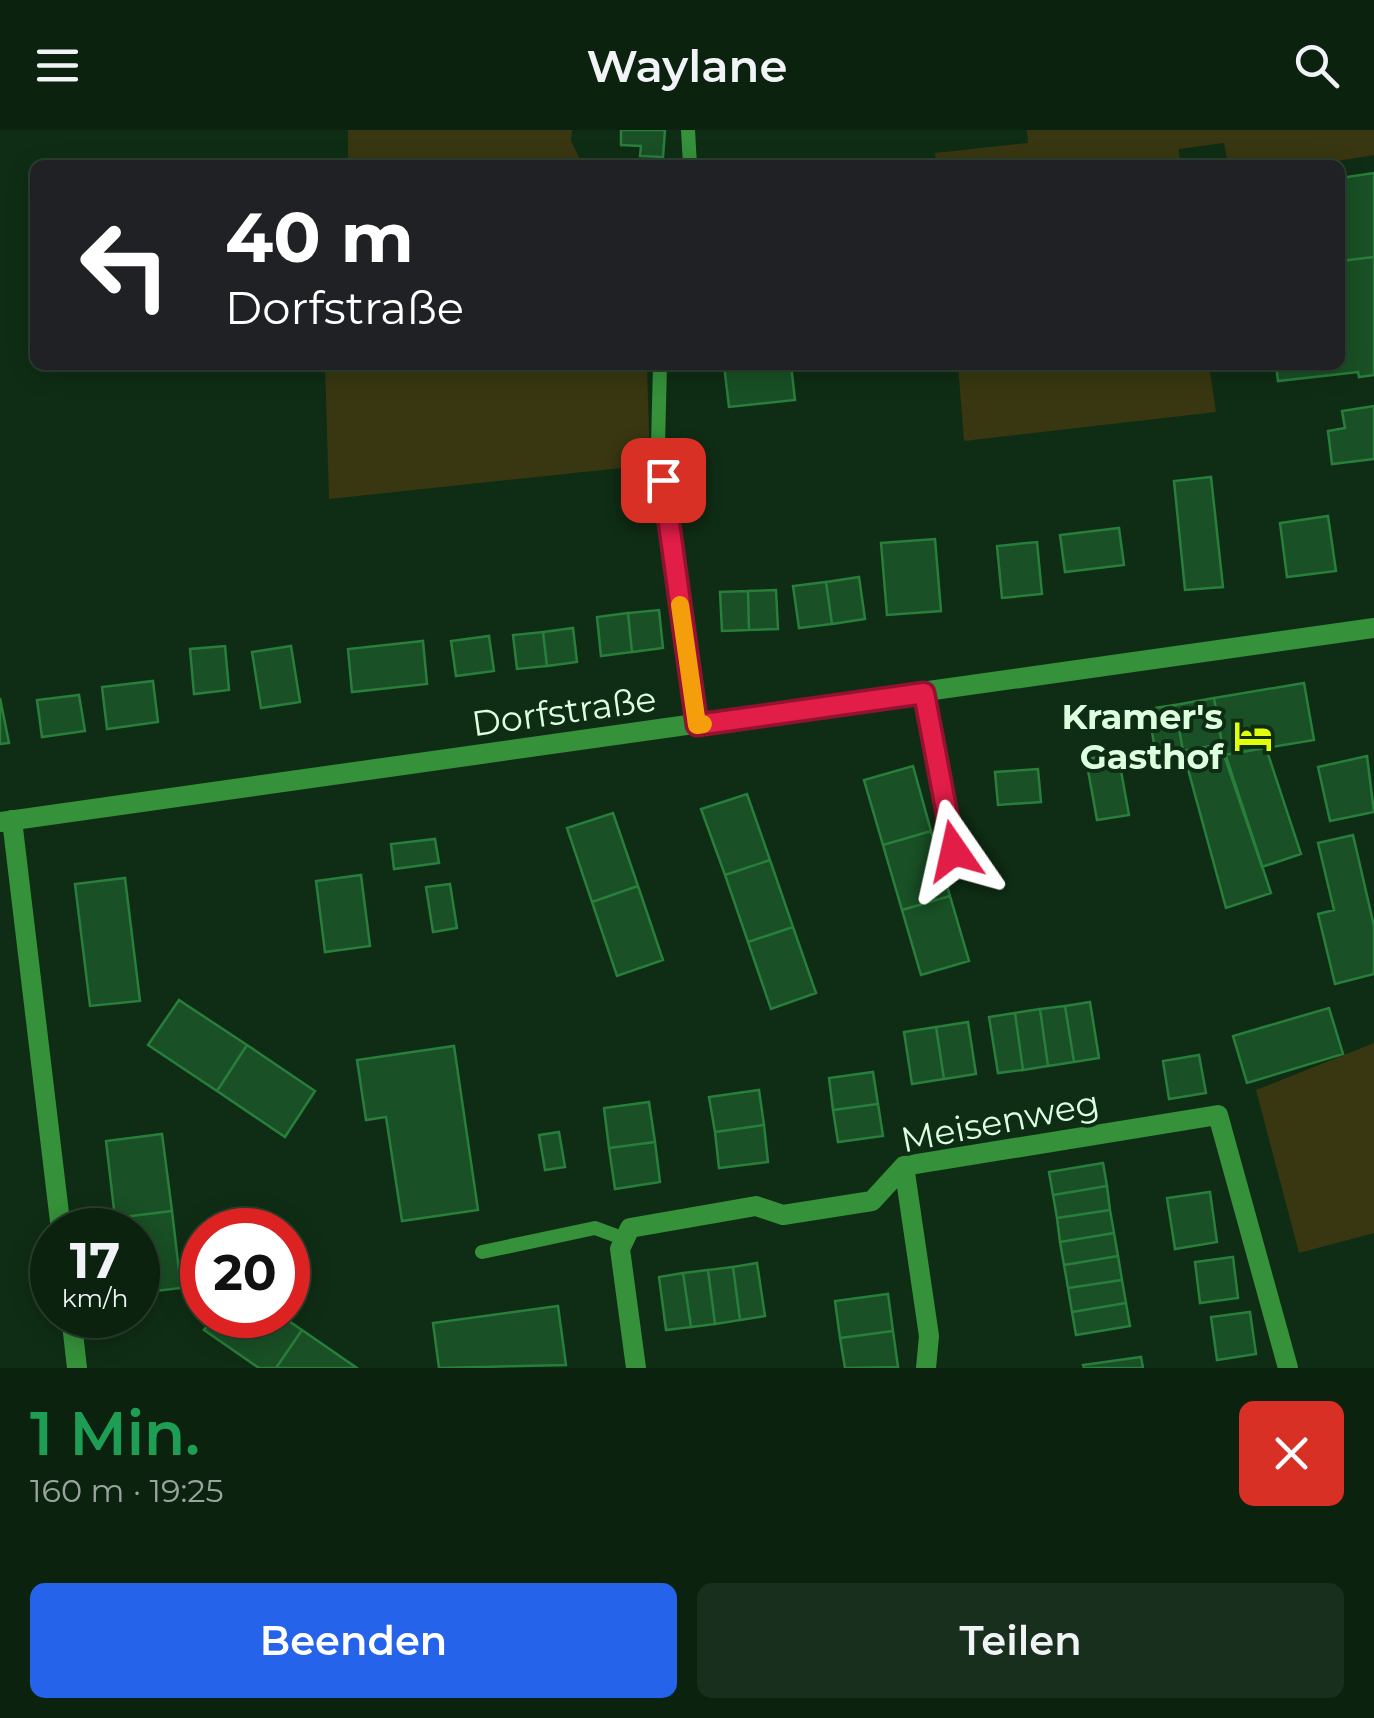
<!DOCTYPE html>
<html lang="de">
<meta charset="utf-8">
<style>
:root{--surface:#0b220f;--page:#192f1d;--text:#f1f3f6;--muted:#9aa49e;--line:#2b3f2f;--accent:#2563eb}
body{margin:0;font-family:Montserrat,sans-serif;background:var(--page);color:var(--text);height:100vh;display:flex;flex-direction:column;font-size:38px;white-space:nowrap}
*{box-sizing:border-box;margin:0}
p{font-size:32px;color:var(--muted)}
.icon{flex:none;width:55px;height:55px;fill:none;stroke:currentColor;stroke-width:2;stroke-linecap:round;stroke-linejoin:round}
.map{position:relative;height:1238px;overflow:hidden}
.drawer{display:flex;flex-direction:column;background:var(--surface);flex:1}
.drawer>*{flex:none}
.hud{position:absolute;left:30px;top:30px;width:1315px;height:210px;border-radius:15px;box-shadow:0 5px 25px #0003,0 0 0 2px var(--line);background:#202124;color:#fff;overflow:hidden}
.speed{position:absolute;left:30px;top:1078px;display:flex;gap:20px;font-size:50px;font-weight:700;text-align:center}
.speed>*{display:grid;place-content:center;width:130px;height:130px;border-radius:50%;background:var(--surface);box-shadow:0 5px 25px #0003,0 0 0 2px var(--line);line-height:1}
.speed small{font-size:25px;font-weight:400}
.speed .limit{border:15px solid #d22;background:#fff;color:#111}
.pin{position:absolute;display:grid;place-items:center;width:85px;height:85px;color:#fff;margin:-42px;border-radius:20px;box-shadow:0 5px 15px #0006}
.me{position:absolute;width:110px;margin:-55px;rotate:349deg;stroke-linejoin:round;filter:drop-shadow(0 0 8px #0008)}
.turn{display:flex;align-items:center;gap:35px;height:210px;padding:0 30px;font-size:45px}
.turn .icon{width:130px;height:130px;stroke-width:2.5}
.turn b{display:block;font-size:70px;line-height:85px}
.round{display:grid;place-items:center;flex:none;width:105px;height:105px;border-radius:15px;background:var(--page)}
.overview{display:flex;align-items:center;justify-content:space-between;height:170px;padding:0 30px}
h1{font-size:60px;font-weight:600;line-height:75px;color:#1e9e55}
.action{display:flex;gap:20px;margin-top:auto;padding:20px 30px}
.action a{flex:1;height:115px;border-radius:15px;background:var(--accent);color:#fff;font-size:40px;font-weight:600;line-height:115px;text-align:center}
.action a+a{background:var(--page);color:var(--text)}
header{display:flex;justify-content:space-between;align-items:center;height:130px;padding:0 30px;background:var(--surface);font-size:45px;font-weight:600}
.map>svg:first-child{display:block}
</style>
<header><svg class="icon" aria-label="menu" viewBox="0 0 24 24"><path d="M4 6h16M4 12h16M4 18h16"/></svg>Waylane<svg class="icon" aria-label="search" viewBox="0 0 24 24"><circle cx="10" cy="10" r="6"/><path d="M15 15l6 6"/></svg></header>
<div class="map">
<svg width="1374" height="1238" viewBox="0 0 1374 1238">
<rect width="100%" height="100%" fill="#0f2d14"/>
<path fill="#383711" d="M 348,0 L 572,0 L 571,11 L 583,35 L 348,35 Z
M 1027,0 L 1374,0 L 1374,25 L 1313,35 L 1228,35 L 1224,13 L 1179,19 L 1180,35 L 936,35 L 935,23 L 1028,13 Z
M 325,235 L 647,235 L 650,335 L 329,369 Z
M 958,235 L 1209,235 L 1216,282 L 964,311 Z
M 1374,913 L 1374,1103 L 1299,1123 L 1256,960 Z"/>
<path fill="#195025" stroke="#287e3b" stroke-width="2.5" d="M 621,0 L 665,0 L 663,27 L 640,26 L 641,16 L 621,15 Z
M 1374,43 L 1374,127 L 1340,131 L 1340,48 Z
M 1374,127 L 1374,245 L 1359,247 L 1358,242 L 1278,251 L 1276,235 L 1340,235 L 1340,131 Z
M 724,235 L 791,235 L 795,270 L 729,277 Z
M 1374,276 L 1374,329 L 1332,334 L 1328,301 L 1345,298 L 1342,281 Z
M 1211,347 L 1223,457 L 1185,460 L 1174,351 Z
M 1328,386 L 1336,441 L 1287,447 L 1280,393 Z
M 1119,398 L 1124,435 L 1065,442 L 1060,405 Z
M 935,409 L 941,481 L 887,485 L 881,413 Z
M 1037,412 L 1042,464 L 1002,468 L 997,416 Z
M 859,447 L 865,489 L 832,494 L 826,452 Z
M 826,452 L 832,494 L 799,498 L 793,456 Z
M 776,460 L 778,499 L 749,500 L 748,461 Z
M 748,461 L 749,500 L 722,501 L 720,462 Z
M 659,480 L 663,518 L 632,522 L 628,483 Z
M 628,483 L 632,522 L 601,526 L 597,487 Z
M 573,498 L 577,532 L 547,536 L 543,502 Z
M 543,502 L 547,536 L 517,539 L 513,505 Z
M 489,506 L 494,541 L 456,546 L 451,511 Z
M 423,511 L 427,554 L 352,562 L 348,519 Z
M 225,516 L 229,560 L 194,564 L 190,519 Z
M 291,516 L 300,572 L 261,578 L 252,522 Z
M 153,551 L 158,592 L 107,599 L 102,557 Z
M 1304,553 L 1314,610 L 1224,625 L 1214,568 Z
M 79,565 L 85,601 L 42,607 L 37,570 Z
M 0,568 L 9,613 L 0,614 Z
M 1214,568 L 1222,614 L 1183,621 L 1175,575 Z
M 1175,575 L 1183,621 L 1156,625 L 1148,579 Z
M 1222,614 L 1271,763 L 1226,778 L 1183,621 Z
M 1266,618 L 1301,724 L 1262,737 L 1224,625 Z
M 1118,624 L 1129,685 L 1097,690 L 1086,629 Z
M 1367,626 L 1374,682 L 1330,691 L 1318,637 Z
M 913,636 L 931,701 L 883,715 L 864,650 Z
M 1038,639 L 1041,672 L 998,675 L 995,642 Z
M 747,664 L 770,730 L 725,745 L 701,679 Z
M 613,683 L 638,756 L 592,772 L 567,698 Z
M 931,701 L 950,766 L 902,780 L 883,715 Z
M 1353,705 L 1374,796 L 1374,844 L 1335,854 L 1318,784 L 1334,780 L 1318,713 Z
M 435,709 L 439,733 L 394,739 L 391,714 Z
M 770,730 L 793,797 L 748,812 L 725,745 Z
M 361,745 L 370,816 L 325,822 L 316,751 Z
M 125,748 L 140,871 L 90,876 L 75,754 Z
M 450,754 L 457,798 L 433,802 L 426,757 Z
M 638,756 L 663,830 L 617,846 L 592,772 Z
M 950,766 L 969,831 L 921,845 L 902,780 Z
M 793,797 L 816,863 L 771,879 L 748,812 Z
M 179,870 L 247,915 L 217,961 L 148,915 Z
M 1090,872 L 1099,928 L 1074,932 L 1065,876 Z
M 1065,876 L 1074,932 L 1048,936 L 1040,879 Z
M 1329,878 L 1343,924 L 1247,953 L 1233,906 Z
M 1040,879 L 1048,936 L 1023,940 L 1015,883 Z
M 1015,883 L 1023,940 L 998,943 L 989,887 Z
M 968,892 L 976,944 L 944,949 L 936,897 Z
M 936,897 L 944,949 L 912,954 L 904,902 Z
M 247,915 L 315,961 L 285,1007 L 217,961 Z
M 454,916 L 478,1080 L 402,1091 L 386,987 L 366,990 L 357,930 Z
M 1199,925 L 1206,963 L 1169,969 L 1163,931 Z
M 873,942 L 878,974 L 833,980 L 829,948 Z
M 759,960 L 764,995 L 715,1002 L 709,967 Z
M 649,972 L 655,1012 L 609,1018 L 604,978 Z
M 878,974 L 883,1006 L 838,1012 L 833,980 Z
M 764,995 L 768,1032 L 719,1038 L 715,1002 Z
M 559,1002 L 565,1037 L 545,1040 L 539,1005 Z
M 162,1004 L 172,1081 L 115,1088 L 106,1011 Z
M 655,1012 L 660,1052 L 615,1059 L 609,1018 Z
M 1103,1033 L 1107,1056 L 1053,1065 L 1049,1042 Z
M 1107,1056 L 1110,1080 L 1057,1088 L 1053,1065 Z
M 1210,1062 L 1217,1112 L 1175,1119 L 1167,1068 Z
M 1110,1080 L 1114,1103 L 1060,1112 L 1057,1088 Z
M 172,1081 L 181,1158 L 138,1163 L 138,1100 L 117,1100 L 115,1088 Z
M 1114,1103 L 1118,1126 L 1064,1135 L 1060,1112 Z
M 1118,1126 L 1122,1150 L 1068,1158 L 1064,1135 Z
M 1233,1127 L 1238,1168 L 1200,1173 L 1195,1132 Z
M 757,1133 L 765,1186 L 740,1190 L 733,1137 Z
M 733,1137 L 740,1190 L 715,1194 L 708,1140 Z
M 708,1140 L 715,1194 L 691,1197 L 683,1143 Z
M 683,1143 L 691,1197 L 666,1200 L 659,1147 Z
M 1122,1150 L 1126,1173 L 1072,1182 L 1068,1158 Z
M 888,1164 L 893,1201 L 840,1208 L 835,1171 Z
M 1126,1173 L 1130,1196 L 1076,1205 L 1072,1182 Z
M 558,1176 L 566,1235 L 439,1238 L 433,1193 Z
M 1250,1182 L 1256,1224 L 1217,1230 L 1211,1187 Z
M 215,1185 L 280,1185 L 302,1200 L 276,1238 L 259,1238 L 204,1200 Z
M 302,1200 L 357,1238 L 276,1238 Z
M 893,1201 L 898,1237 L 845,1238 L 840,1208 Z
M 1141,1227 L 1143,1238 L 1084,1238 L 1083,1235 Z"/>
<g fill="none" stroke-linecap="round" stroke-linejoin="round">
<path stroke="#35913a" stroke-width="14" d="M 688,0 L 690,35
M 660,235 L 658,315 L 697,595
M 924,563 L 954,721
M 482,1122 L 595,1098 L 625,1109"/>
<path stroke="#35913a" stroke-width="20" d="M 12,690 L 61,1100
M 904,1036 L 929,1206 L 926,1238
M 71,1185 L 77,1238
M 636,1238 L 620,1119 L 630,1098 L 756,1076 L 783,1085 L 872,1071 L 904,1036 L 1218,985 L 1288,1238"/>
<path stroke="#35913a" stroke-width="20" d="M 0,692 L 1374,498"/>
</g>
<g fill="none" stroke-linecap="round" stroke-linejoin="round">
<g stroke="#92132f" stroke-width="25">
<path id="route" d="M 663,350 L 697,595 L 924,563 L 954,721"/>
</g>
<use href="#route" stroke="#e11d48" stroke-width="18"/>
<path stroke="#f59e0b" stroke-width="18" d="M 680,475 L 697,595 L 703,594"/>
</g>
<defs>
<g id="hotel-bare" transform="scale(3)"><path d="M-6-4.5h1.5V1H6V5H4.5V3h-9V5H-6ZM-4 0a1.8 1.8 0 1 1 3.6 0ZM.5 0V-2.5h3Q6-2.5 6 0Z" fill="#e2ff07" stroke="#0f2d14" stroke-width="2.5" paint-order="stroke"/></g>
</defs>
<g fill-rule="evenodd">
<use href="#hotel-bare" x="1253" y="606"/>
</g>
<g text-anchor="middle" dominant-baseline="central" stroke-width="8" stroke-linejoin="round" paint-order="stroke">
<g font-size="35" fill="#dbffdf" stroke="#0f2d14">
<text transform="translate(564 581) rotate(-8)">Dorfstraße</text>
<text transform="translate(1000 991) rotate(-11)">Meisenweg</text>
</g>
<g font-size="35" font-weight="bold" fill="#dbffdf" stroke="#0f2d14" text-anchor="end">
<text x="1223" y="586">Kramer's<tspan x="1223" dy="40">Gasthof</tspan></text>
</g>
</g>
</svg>
<div class="speed"><div>17<small>km/h</small></div><div class="limit">20</div></div>
<div class="pin" style="left:663px;top:350px;background:#d93025"><svg class="icon" aria-label="arrive" viewBox="0 0 24 24"><path d="M6 21V4h12l-3 4 3 4H6"/></svg></div>
<svg class="me" style="left:954px;top:721px" viewBox="-20 -20 40 40"><path d="M0-17L14 15 0 8-14 15z" fill="#e11d48" stroke="#fff" stroke-width="4"/></svg>
<div class="hud">
<div class="turn"><svg class="icon" aria-label="left" viewBox="0 0 24 24"><path d="M17 20v-9H6M10 6l-5 5 5 5"/></svg><div><b>40 m</b>Dorfstraße</div></div>
</div>
</div>
<section class="drawer">
<div class="overview"><div><h1>1 Min.</h1><p>160 m · 19:25</p></div><a class="round" style="background:#d93025;color:#fff"><svg class="icon" aria-label="close" viewBox="0 0 24 24"><path d="M6 6l12 12M18 6L6 18"/></svg></a></div>
<div class="action"><a>Beenden</a><a>Teilen</a></div>
</section>
